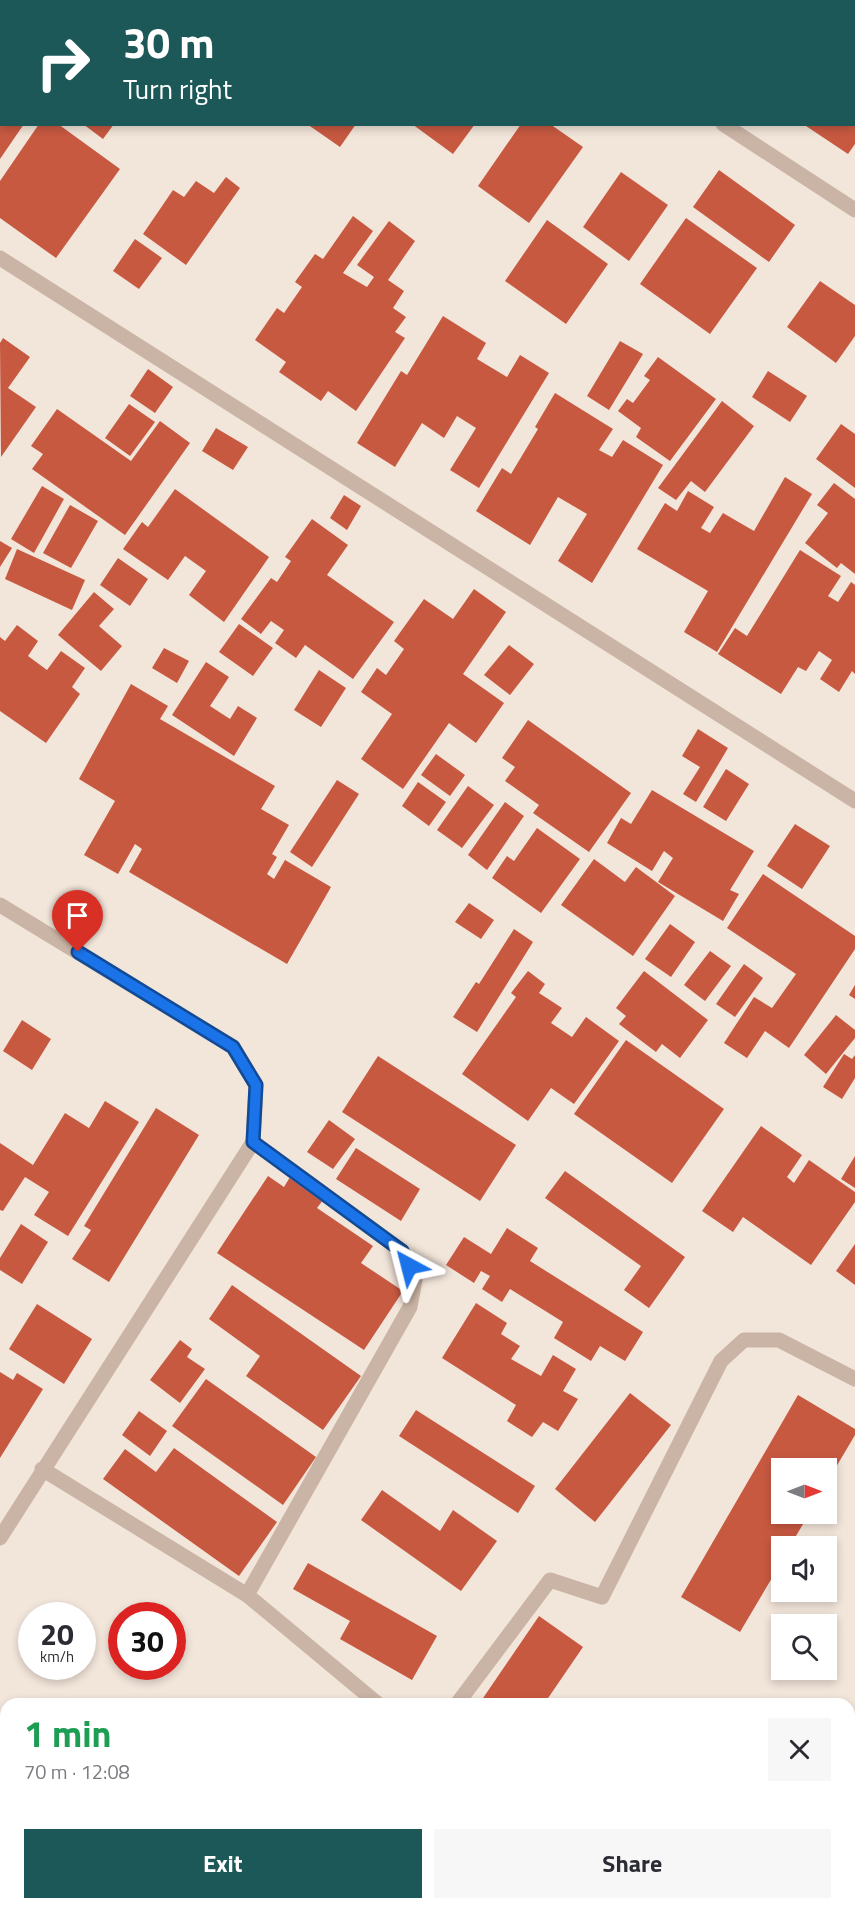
<!DOCTYPE html>
<meta charset="utf-8">
<style>
:root{--surface:#fff;--page:#f7f7f7;--text:#2b2b33;--muted:#7c7c81;--accent:#1c5858}
body{margin:0;font-family:"Titillium Web",sans-serif;background:var(--page);color:var(--text);height:100vh;display:flex;flex-direction:column;font-size:22px;white-space:nowrap}
*{box-sizing:border-box;margin:0}
p{font-size:20px;color:var(--muted)}
.icon{flex:none;width:33px;height:33px;fill:none;stroke:currentColor;stroke-width:2;stroke-linecap:round;stroke-linejoin:round}
.map{position:relative;flex:1;overflow:hidden}
.sheet{position:absolute;left:0px;top:1698px;width:855px;height:212px;display:flex;flex-direction:column;background:var(--surface);border-radius:18px 18px 0 0;box-shadow:0 3px 9px #0003}
.sheet>*{flex:none}
.top-card{position:absolute;left:0px;top:0px;width:855px;height:126px;box-shadow:0 3px 9px #0003;background:#1c5858;color:#fff;overflow:hidden}
.needle{width:39px;rotate:90deg}
.buttons{position:absolute;left:771px;top:1458px;display:grid;gap:12px}
.buttons a{display:grid;place-items:center;width:66px;height:66px;border-radius:0px;background:var(--surface);box-shadow:0 3px 9px #0003;font-size:30px}
.speed{position:absolute;left:18px;top:1602px;display:flex;gap:12px;font-size:30px;font-weight:700;text-align:center}
.speed>*{display:grid;place-content:center;width:78px;height:78px;border-radius:50%;background:var(--surface);box-shadow:0 3px 9px #0003;line-height:1}
.speed small{font-size:15px;font-weight:400}
.speed .limit{border:9px solid #d22;background:#fff;color:#111}
.pin{position:absolute;display:grid;place-items:center;width:51px;height:51px;color:#fff;margin:-62px -26px;border-radius:50% 50% 50% 0;rotate:-45deg;box-shadow:0 0 6px #0007}
.pin .icon{rotate:45deg}
.me{position:absolute;width:66px;margin:-33px;rotate:322deg;stroke-linejoin:round;filter:drop-shadow(0 0 4px #0008)}
.turn{display:flex;align-items:center;gap:21px;height:126px;padding:0 24px;font-size:27px}
.turn .icon{width:78px;height:78px;stroke-width:2.5}
.turn b{display:block;font-size:42px;line-height:51px}
.round{display:grid;place-items:center;flex:none;width:63px;height:63px;border-radius:0px;background:var(--page)}
.head{display:flex;align-items:center;justify-content:space-between;height:102px;padding:0 24px}
h1{font-size:36px;font-weight:700;line-height:45px;color:#1e9e55}
.cta{display:flex;gap:12px;margin-top:auto;padding:12px 24px}
.cta a{flex:1;height:69px;border-radius:0px;background:var(--accent);color:#fff;font-size:24px;font-weight:700;line-height:69px;text-align:center}
.cta a+a{background:var(--page);color:var(--text)}
.map>svg:first-child{display:block}
</style>
<div class="map">
<svg width="855" height="1909" viewBox="0 0 855 1909">
<rect width="100%" height="100%" fill="#f2e5da"/>
<path fill="#c85941" d="M 0,124 L 24,124 L 0,159 Z
M 39,124 L 58,124 L 120,169 L 56,258 L 0,218 L 0,181 Z
M 83,124 L 114,124 L 103,139 Z
M 307,124 L 356,124 L 340,147 Z
M 412,124 L 475,124 L 453,154 Z
M 521,124 L 550,124 L 583,147 L 529,223 L 478,186 Z
M 803,124 L 855,124 L 855,144 L 848,154 Z
M 719,170 L 795,225 L 769,262 L 693,207 Z
M 621,172 L 668,205 L 629,261 L 583,227 Z
M 226,177 L 240,188 L 186,265 L 143,234 L 173,190 L 184,197 L 196,181 L 214,193 Z
M 353,216 L 373,231 L 343,273 L 367,287 L 374,277 L 357,265 L 389,221 L 415,241 L 388,280 L 404,291 L 393,308 L 406,317 L 395,332 L 405,338 L 356,411 L 328,391 L 321,401 L 279,372 L 286,362 L 255,340 L 277,308 L 284,313 L 302,287 L 295,282 L 315,254 L 323,259 Z
M 686,218 L 757,268 L 710,334 L 640,284 Z
M 547,220 L 608,264 L 566,324 L 505,281 Z
M 135,239 L 162,258 L 139,289 L 113,271 Z
M 820,281 L 855,305 L 855,336 L 836,363 L 787,327 Z
M 443,316 L 486,343 L 477,359 L 507,377 L 520,355 L 549,373 L 479,488 L 450,470 L 476,428 L 457,416 L 444,438 L 422,423 L 395,467 L 357,443 L 401,371 L 407,375 Z
M 3,338 L 30,357 L 8,388 L 36,407 L 1,457 L 0,343 Z
M 620,341 L 643,354 L 609,410 L 587,396 Z
M 658,357 L 716,399 L 670,461 L 636,437 L 641,428 L 618,411 L 627,399 L 633,403 L 650,380 L 644,376 Z
M 148,369 L 173,387 L 155,413 L 130,396 Z
M 768,371 L 807,396 L 790,422 L 752,397 Z
M 555,393 L 613,429 L 599,450 L 612,457 L 623,440 L 663,465 L 592,583 L 558,561 L 587,514 L 558,497 L 530,545 L 476,511 L 502,468 L 511,474 L 538,429 L 535,427 Z
M 722,401 L 754,426 L 705,492 L 691,481 L 676,500 L 658,488 Z
M 129,404 L 155,422 L 130,456 L 105,438 Z
M 57,409 L 131,461 L 160,421 L 190,443 L 125,535 L 32,469 L 43,454 L 31,446 Z
M 841,424 L 855,434 L 855,488 L 816,459 Z
M 216,428 L 248,447 L 233,470 L 202,451 Z
M 785,477 L 812,494 L 717,652 L 684,632 L 708,591 L 637,549 L 665,503 L 677,511 L 688,491 L 714,507 L 701,528 L 710,533 L 723,513 L 754,531 Z
M 834,483 L 855,499 L 855,574 L 841,563 L 837,568 L 805,543 L 828,513 L 817,505 Z
M 42,486 L 64,499 L 34,553 L 11,539 Z
M 175,489 L 269,557 L 224,622 L 189,595 L 206,571 L 185,556 L 168,580 L 123,549 L 142,522 L 148,527 Z
M 344,495 L 361,506 L 347,530 L 330,518 Z
M 70,505 L 98,521 L 71,568 L 43,553 Z
M 312,519 L 348,545 L 327,575 L 394,622 L 353,679 L 305,645 L 296,658 L 275,643 L 284,630 L 271,621 L 261,634 L 241,619 L 271,578 L 277,582 L 291,561 L 285,557 Z
M 0,541 L 12,548 L 0,567 Z
M 17,549 L 85,580 L 72,610 L 5,579 Z
M 800,550 L 841,576 L 828,596 L 838,602 L 851,582 L 855,585 L 855,674 L 852,671 L 839,692 L 820,679 L 832,660 L 819,651 L 806,671 L 798,667 L 781,694 L 718,654 L 735,628 L 747,636 Z
M 118,558 L 148,579 L 130,606 L 100,585 Z
M 474,589 L 506,612 L 463,674 L 504,703 L 476,743 L 449,723 L 403,789 L 361,759 L 392,714 L 361,692 L 377,668 L 386,675 L 404,649 L 394,641 L 424,599 L 453,619 Z
M 94,592 L 114,609 L 99,626 L 122,646 L 101,671 L 58,635 Z
M 239,624 L 273,648 L 253,676 L 219,652 Z
M 17,625 L 38,641 L 28,656 L 47,670 L 61,651 L 85,668 L 72,687 L 80,694 L 46,743 L 0,711 L 0,637 L 5,641 Z
M 509,645 L 534,664 L 510,695 L 484,675 Z
M 164,648 L 189,661 L 177,683 L 152,668 Z
M 206,662 L 229,677 L 210,706 L 230,719 L 238,706 L 257,718 L 234,756 L 172,715 Z
M 319,670 L 346,688 L 321,727 L 294,710 Z
M 131,684 L 168,706 L 160,719 L 275,786 L 261,809 L 289,825 L 272,854 L 277,857 L 267,874 L 274,879 L 285,860 L 331,887 L 287,964 L 129,872 L 142,849 L 135,844 L 118,874 L 84,855 L 115,801 L 79,779 Z
M 528,720 L 631,793 L 589,852 L 533,813 L 539,805 L 505,781 L 515,767 L 502,758 Z
M 698,729 L 728,748 L 696,802 L 683,794 L 700,767 L 682,756 Z
M 436,754 L 465,775 L 450,796 L 421,775 Z
M 726,769 L 749,784 L 726,821 L 703,807 Z
M 337,780 L 359,794 L 312,867 L 290,852 Z
M 418,782 L 446,802 L 429,826 L 402,806 Z
M 468,786 L 494,805 L 462,848 L 437,830 Z
M 652,790 L 754,851 L 730,890 L 739,894 L 723,921 L 658,882 L 673,858 L 664,851 L 652,871 L 607,843 L 621,818 L 631,824 Z
M 505,802 L 524,816 L 487,870 L 468,855 Z
M 795,824 L 830,846 L 802,889 L 767,866 Z
M 537,828 L 580,859 L 541,913 L 492,878 L 507,856 L 514,861 Z
M 594,859 L 625,882 L 636,867 L 675,896 L 633,956 L 561,905 Z
M 763,874 L 855,936 L 855,949 L 789,1048 L 765,1031 L 747,1058 L 724,1043 L 754,997 L 772,1008 L 796,974 L 727,928 Z
M 469,903 L 494,920 L 481,939 L 455,922 Z
M 670,924 L 695,942 L 671,977 L 645,959 Z
M 514,929 L 533,942 L 477,1032 L 453,1017 L 476,982 L 479,984 Z
M 710,951 L 731,966 L 705,1001 L 684,985 Z
M 744,964 L 763,978 L 735,1017 L 716,1004 Z
M 528,971 L 545,984 L 539,993 L 562,1008 L 551,1023 L 572,1037 L 586,1017 L 619,1041 L 574,1104 L 551,1088 L 528,1121 L 462,1074 L 516,997 L 511,993 Z
M 644,971 L 708,1020 L 680,1058 L 662,1044 L 656,1052 L 619,1024 L 626,1016 L 616,1008 Z
M 855,985 L 855,999 L 849,995 Z
M 836,1015 L 855,1030 L 855,1038 L 826,1074 L 804,1055 Z
M 22,1020 L 51,1039 L 32,1070 L 3,1051 Z
M 626,1040 L 724,1109 L 672,1183 L 574,1114 Z
M 844,1054 L 852,1059 L 855,1055 L 855,1078 L 842,1099 L 823,1087 Z
M 378,1056 L 516,1145 L 480,1201 L 342,1112 Z
M 105,1101 L 139,1122 L 68,1236 L 34,1215 L 49,1192 L 25,1177 L 3,1211 L 0,1210 L 0,1143 L 33,1165 L 65,1113 L 89,1128 Z
M 156,1108 L 199,1135 L 109,1282 L 72,1259 L 91,1230 L 84,1226 Z
M 329,1120 L 355,1139 L 333,1169 L 307,1152 Z
M 761,1126 L 802,1155 L 787,1177 L 794,1183 L 809,1160 L 855,1192 L 855,1202 L 811,1265 L 743,1217 L 733,1232 L 702,1211 Z
M 356,1148 L 420,1189 L 401,1221 L 336,1179 Z
M 855,1156 L 855,1188 L 841,1179 Z
M 565,1171 L 685,1257 L 649,1308 L 624,1290 L 641,1266 L 545,1198 Z
M 268,1176 L 284,1187 L 290,1177 L 323,1200 L 317,1208 L 373,1246 L 361,1263 L 403,1291 L 364,1350 L 217,1253 Z
M 21,1224 L 48,1242 L 22,1284 L 0,1270 L 0,1258 Z
M 507,1228 L 538,1248 L 530,1261 L 643,1332 L 625,1361 L 600,1346 L 591,1361 L 554,1338 L 563,1322 L 510,1289 L 502,1302 L 482,1289 L 490,1276 L 481,1271 L 474,1283 L 446,1265 L 464,1237 L 491,1254 Z
M 855,1244 L 855,1285 L 836,1271 Z
M 232,1285 L 361,1376 L 323,1430 L 246,1376 L 260,1356 L 209,1319 Z
M 476,1303 L 507,1323 L 501,1334 L 520,1346 L 511,1359 L 541,1376 L 553,1355 L 576,1369 L 563,1391 L 578,1399 L 558,1431 L 543,1422 L 532,1437 L 507,1421 L 516,1405 L 442,1358 Z
M 37,1304 L 92,1339 L 64,1384 L 9,1349 Z
M 180,1340 L 192,1349 L 187,1357 L 205,1369 L 180,1403 L 150,1380 Z
M 0,1372 L 13,1380 L 17,1373 L 43,1389 L 0,1458 Z
M 206,1379 L 316,1457 L 283,1505 L 172,1426 Z
M 630,1393 L 671,1425 L 595,1522 L 555,1489 Z
M 798,1395 L 855,1429 L 855,1435 L 826,1484 L 826,1468 L 782,1468 L 782,1514 L 809,1514 L 790,1546 L 782,1546 L 782,1561 L 740,1632 L 681,1597 Z
M 416,1410 L 535,1486 L 518,1513 L 399,1436 Z
M 139,1411 L 167,1431 L 150,1456 L 122,1435 Z
M 174,1448 L 277,1522 L 239,1576 L 103,1479 L 125,1449 L 156,1472 Z
M 382,1490 L 440,1531 L 453,1510 L 497,1541 L 461,1591 L 361,1520 Z
M 308,1563 L 437,1636 L 412,1680 L 340,1639 L 350,1621 L 293,1589 Z
M 539,1616 L 583,1647 L 544,1704 L 479,1704 Z
M 221,1904 L 329,1904 L 325,1909 L 218,1909 Z
M 441,1904 L 463,1904 L 470,1909 L 438,1909 Z"/>
<g fill="none" stroke-linecap="round" stroke-linejoin="round">
<path stroke="#cab4a5" stroke-width="15" d="M 530,0 L 532,2
M 723,124 L 855,210
M 0,258 L 855,801
M 0,905 L 233,1047 L 256,1085 L 253,1142 L 0,1538
M 42,1469 L 247,1595 L 378,1704
M 247,1595 L 410,1307 L 415,1280 L 402,1251 L 253,1142
M 457,1704 L 550,1580 L 602,1597 L 721,1361 L 744,1340 L 779,1340 L 855,1379
M 849,1811 L 855,1802
M 849,1828 L 855,1832
M 783,1909 L 787,1904"/>
</g>
<g fill="none" stroke-linecap="round" stroke-linejoin="round">
<g stroke="#114b97" stroke-width="15">
<path id="route" d="M 78,952 L 233,1047 L 256,1085 L 253,1142 L 402,1251 L 409,1266"/>
</g>
<use href="#route" stroke="#1a73e8" stroke-width="10"/>
</g>
</svg>
<div class="buttons">
<a><svg class="needle" viewBox="-14 -14 28 28"><path d="M0-13l5 13h-10z" fill="#e53935"/><path d="M0 13l5-13h-10z" fill="#7c7c81"/></svg></a>
<a><svg class="icon" aria-label="sound" viewBox="0 0 24 24"><path d="M4 9h4l5-4v14l-5-4H4zM17 9q2 3 0 6"/></svg></a>
<a><svg class="icon" aria-label="search" viewBox="0 0 24 24"><circle cx="10" cy="10" r="6"/><path d="M15 15l6 6"/></svg></a>
</div>
<div class="speed"><div>20<small>km/h</small></div><div class="limit">30</div></div>
<div class="pin" style="left:78px;top:952px;background:#d93025"><svg class="icon" aria-label="arrive" viewBox="0 0 24 24"><path d="M6 21V4h12l-3 4 3 4H6"/></svg></div>
<svg class="me" style="left:409px;top:1266px" viewBox="-20 -20 40 40"><path d="M0-17L14 15 0 8-14 15z" fill="#1a73e8" stroke="#fff" stroke-width="4"/></svg>
<div class="top-card">
<div class="turn"><svg class="icon" aria-label="right" viewBox="0 0 24 24"><path d="M7 20v-9h11M14 6l5 5-5 5"/></svg><div><b>30 m</b>Turn right</div></div>
</div>
<section class="sheet">
<div class="head"><div><h1>1 min</h1><p>70 m · 12:08</p></div><a class="round"><svg class="icon" aria-label="close" viewBox="0 0 24 24"><path d="M6 6l12 12M18 6L6 18"/></svg></a></div>
<div class="cta"><a>Exit</a><a>Share</a></div>
</section>
</div>
